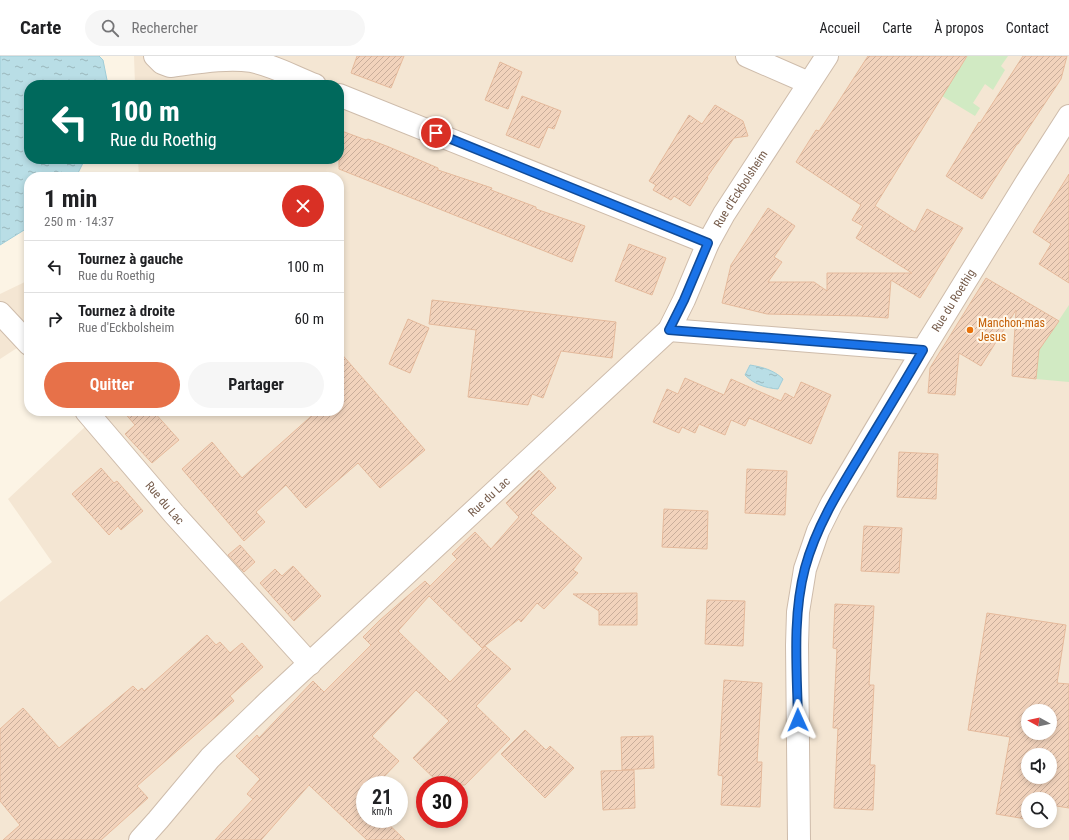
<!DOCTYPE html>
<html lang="fr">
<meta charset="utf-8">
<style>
:root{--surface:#fff;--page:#f6f6f6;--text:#202124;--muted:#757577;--line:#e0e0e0;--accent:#e77149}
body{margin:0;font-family:"Roboto Condensed",sans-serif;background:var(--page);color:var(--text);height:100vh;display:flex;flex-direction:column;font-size:15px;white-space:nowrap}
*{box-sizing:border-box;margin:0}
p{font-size:13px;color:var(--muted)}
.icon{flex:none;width:22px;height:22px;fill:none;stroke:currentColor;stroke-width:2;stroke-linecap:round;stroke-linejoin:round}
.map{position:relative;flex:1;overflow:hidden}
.panel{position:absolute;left:24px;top:116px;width:320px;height:244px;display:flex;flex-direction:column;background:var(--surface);border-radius:16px;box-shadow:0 2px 6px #0003}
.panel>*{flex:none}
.guide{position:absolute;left:24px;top:24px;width:320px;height:84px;border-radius:16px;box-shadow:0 2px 6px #0003;background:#00695c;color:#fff;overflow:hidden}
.needle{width:26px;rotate:278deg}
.fabs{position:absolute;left:1021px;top:648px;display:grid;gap:8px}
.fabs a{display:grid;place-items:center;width:36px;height:36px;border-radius:50%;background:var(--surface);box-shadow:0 2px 6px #0003;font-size:20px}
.speed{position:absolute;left:356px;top:720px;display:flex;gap:8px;font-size:20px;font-weight:700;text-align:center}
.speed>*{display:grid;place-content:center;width:52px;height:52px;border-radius:50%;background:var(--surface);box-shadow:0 2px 6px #0003;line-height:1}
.speed small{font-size:10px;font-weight:400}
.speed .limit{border:6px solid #d22;background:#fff;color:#111}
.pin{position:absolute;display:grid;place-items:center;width:34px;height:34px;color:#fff;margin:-17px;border:2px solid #fff;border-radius:50%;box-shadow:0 1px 4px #0007}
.me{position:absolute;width:44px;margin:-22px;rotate:359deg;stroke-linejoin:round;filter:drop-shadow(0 0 3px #0008)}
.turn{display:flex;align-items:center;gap:14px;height:84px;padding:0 20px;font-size:18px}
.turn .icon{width:52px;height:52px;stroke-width:2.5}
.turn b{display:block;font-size:28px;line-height:34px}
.round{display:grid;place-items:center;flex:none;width:42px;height:42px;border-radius:21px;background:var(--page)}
.headline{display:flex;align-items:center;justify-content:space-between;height:68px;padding:0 20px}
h1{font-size:24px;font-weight:700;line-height:30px}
.cta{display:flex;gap:8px;margin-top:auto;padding:8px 20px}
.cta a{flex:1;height:46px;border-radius:24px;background:var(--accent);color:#fff;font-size:16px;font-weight:700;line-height:46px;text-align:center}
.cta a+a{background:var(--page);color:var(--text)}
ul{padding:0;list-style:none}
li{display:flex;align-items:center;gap:12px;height:52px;padding:0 20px;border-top:1px solid var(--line)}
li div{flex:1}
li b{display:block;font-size:15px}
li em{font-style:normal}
header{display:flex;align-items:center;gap:24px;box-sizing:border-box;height:56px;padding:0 20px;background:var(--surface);border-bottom:1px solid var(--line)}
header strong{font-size:19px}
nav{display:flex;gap:22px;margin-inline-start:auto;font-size:14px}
.search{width:280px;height:36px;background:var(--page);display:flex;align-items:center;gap:10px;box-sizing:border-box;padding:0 14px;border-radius:22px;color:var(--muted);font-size:15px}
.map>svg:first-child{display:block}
</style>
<header>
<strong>Carte</strong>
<div class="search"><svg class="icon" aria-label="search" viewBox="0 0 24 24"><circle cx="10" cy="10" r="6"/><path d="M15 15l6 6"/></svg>Rechercher</div>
<nav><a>Accueil</a><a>Carte</a><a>À propos</a><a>Contact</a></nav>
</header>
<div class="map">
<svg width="1069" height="784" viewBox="0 0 1069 784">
<defs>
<pattern id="water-ripples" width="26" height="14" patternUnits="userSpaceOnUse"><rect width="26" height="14" fill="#b9dee6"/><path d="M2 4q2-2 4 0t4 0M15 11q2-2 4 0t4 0" fill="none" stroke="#9bb7bc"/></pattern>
<pattern id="building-hatch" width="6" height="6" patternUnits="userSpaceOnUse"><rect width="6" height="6" fill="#f2d3bc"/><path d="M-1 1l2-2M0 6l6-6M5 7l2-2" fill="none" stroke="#c9ae9b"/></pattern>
</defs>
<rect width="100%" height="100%" fill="#fcf4e5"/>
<path fill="#f4e6d3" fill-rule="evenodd" d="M 134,0 L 1069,0 L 1069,784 L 0,784 L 0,546 L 52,506 L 8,443 L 86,370 L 73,355 L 339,355 L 339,121 L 139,121 L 138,103 L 339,103 L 339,29 L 135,29 ZM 1028,655 L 1050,655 L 1050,677 L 1028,677 ZM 1028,699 L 1050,699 L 1050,721 L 1028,721 ZM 365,729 L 399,729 L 399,763 L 365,763 ZM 425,729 L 459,729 L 459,763 L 425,763 ZM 1028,743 L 1050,743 L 1050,765 L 1028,765 Z
M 29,224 L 29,305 L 17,292 L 0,303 L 0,238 Z"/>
<path fill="#d1eac3" d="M 967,0 L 1008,0 L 1001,10 L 1005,14 L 993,34 L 985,28 L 973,47 L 980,52 L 975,60 L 942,40 Z
M 1069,249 L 1069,326 L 1036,323 L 1039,294 Z"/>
<path fill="url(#water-ripples)" stroke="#9fcdd8" d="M 0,0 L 99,0 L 103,4 L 108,29 L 29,29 L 29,103 L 85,103 L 76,121 L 29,121 L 29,171 L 0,189 Z
M 750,309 C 762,311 774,314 783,323 L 778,333 C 765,332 754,328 745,319 Z"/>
<path fill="url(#building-hatch)" stroke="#e5ba9c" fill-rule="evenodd" d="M 357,0 L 404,0 L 391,32 L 351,17 Z
M 868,0 L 967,0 L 875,150 L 915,176 L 927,153 L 963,172 L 920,242 L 891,224 L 888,262 L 860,260 L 767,258 L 722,247 L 731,209 L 768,152 L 795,170 L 774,201 L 782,206 L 768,226 L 814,226 L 827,235 L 827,217 L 912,217 L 856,182 L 863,170 L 852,164 L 861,149 L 796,106 L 816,74 L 819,75 L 837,48 Z
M 1023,0 L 1067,0 L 1061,23 L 1018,88 L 1017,88 L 982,143 L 946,120 L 979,66 L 980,67 Z
M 500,6 L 522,16 L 508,53 L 485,44 Z
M 522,40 L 561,55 L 554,73 L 548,71 L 539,92 L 506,79 Z
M 715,49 L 743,65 L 748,80 L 734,82 L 707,121 L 708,122 L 690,150 L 674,140 L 671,144 L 653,134 L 656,129 L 649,125 L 689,59 L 702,68 Z
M 339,74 L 366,84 L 368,83 L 389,91 L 438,112 L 438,114 L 492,132 L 491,134 L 536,151 L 536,153 L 585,170 L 572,206 L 339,113 Z
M 1069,118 L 1069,227 L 1039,208 L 1051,188 L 1033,176 Z
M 629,188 L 666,202 L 652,239 L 615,225 Z
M 986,222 L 1059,265 L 1039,294 L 1036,323 L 1012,320 L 1016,254 L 981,310 L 959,297 L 955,339 L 928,337 L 930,312 Z
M 432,244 L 616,266 L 612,302 L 561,295 L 543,342 L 532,338 L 528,349 L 468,341 L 476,274 L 429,268 Z
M 408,263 L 429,272 L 410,317 L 389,308 Z
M 339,295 L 425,394 L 380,432 L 358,407 L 306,452 L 286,429 L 256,456 L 265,466 L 244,485 L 182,413 L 212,386 L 242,422 L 317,355 L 339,355 Z
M 685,322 L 724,339 L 731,323 L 781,345 L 785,337 L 794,342 L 801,326 L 831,339 L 811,388 L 749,362 L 745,370 L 731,364 L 725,379 L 699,368 L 695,377 L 682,371 L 679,377 L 653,366 L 667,333 L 678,338 Z
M 123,355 L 153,355 L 179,384 L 152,407 L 125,378 L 135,369 Z
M 899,396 L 938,398 L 936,443 L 897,441 Z
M 101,412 L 114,427 L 117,425 L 143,455 L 121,474 L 118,470 L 109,479 L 72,438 Z
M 747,413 L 787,415 L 785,459 L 745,457 Z
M 539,414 L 556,432 L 531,457 L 582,502 L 573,514 L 578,517 L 544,553 L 537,547 L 521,566 L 519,563 L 482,592 L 429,540 L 398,575 L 450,626 L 485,590 L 511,613 L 476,650 L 510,683 L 465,729 L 441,729 L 413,702 L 449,665 L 416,634 L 372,680 L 399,705 L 376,729 L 365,729 L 365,741 L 362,744 L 365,747 L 365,763 L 383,763 L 405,784 L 367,784 L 309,729 L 261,784 L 215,784 L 253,743 L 247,738 L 260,723 L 236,700 L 257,679 L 259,682 L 313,625 L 324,636 L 371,589 L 363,581 L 380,564 L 425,525 L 430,530 L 457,503 L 452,498 L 475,476 L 491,493 L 519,461 L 506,447 Z
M 664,453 L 708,455 L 707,493 L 662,491 Z
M 864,470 L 902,472 L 899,517 L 861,515 Z
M 240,489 L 255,506 L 244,516 L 228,499 Z
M 293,510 L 321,540 L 294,565 L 260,527 L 275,513 L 282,520 Z
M 637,537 L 637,569 L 599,569 L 599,555 L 573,538 Z
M 707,544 L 745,545 L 743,590 L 705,588 Z
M 835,548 L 874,550 L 869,629 L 874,629 L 870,709 L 875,709 L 873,754 L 834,752 L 838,672 L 833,672 L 837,593 L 833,592 Z
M 987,557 L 1066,569 L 1057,627 L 1069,628 L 1069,752 L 1050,749 L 1050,743 L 1028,743 L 1026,763 L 996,758 L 1010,681 L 968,674 ZM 1028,655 L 1050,655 L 1050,677 L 1028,677 ZM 1028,699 L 1050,699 L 1050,721 L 1028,721 Z
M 207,579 L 216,589 L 220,586 L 230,597 L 242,587 L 263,611 L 230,640 L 234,645 L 137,730 L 148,742 L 101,784 L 3,784 L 20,769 L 0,745 L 0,673 L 23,652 L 59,692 L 133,630 L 138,635 L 142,632 L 144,635 Z
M 724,624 L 762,627 L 757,706 L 762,706 L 760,751 L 721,749 L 723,720 L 718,719 Z
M 525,674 L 546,694 L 550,690 L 574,712 L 545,742 L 501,698 Z
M 653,680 L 654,712 L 622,714 L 621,681 Z
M 634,714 L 635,752 L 603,754 L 601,715 Z"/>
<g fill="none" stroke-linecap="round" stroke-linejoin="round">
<g stroke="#cebcab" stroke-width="24">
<g id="minor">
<path d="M 155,0 L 162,7 L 170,10 C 194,7 227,1 251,5 C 273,9 294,21 315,29"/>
<path d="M 747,0 L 809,27"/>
<path d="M 339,39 L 708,187"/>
<path d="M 0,257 L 29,288"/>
<path id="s1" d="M 669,274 L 923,294 L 1026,127 L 1069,60"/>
<path id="s2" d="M 86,355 L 174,458 L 310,608"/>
<path id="s3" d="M 140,784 L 158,764 L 210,702 L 268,646 L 669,274 L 684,244 L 708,187 L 724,158 L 827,0"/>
<path d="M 799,784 L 797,589 L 798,556 L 805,513 L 818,475 L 832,447 L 923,294"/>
</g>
</g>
<use href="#minor" stroke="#fff" stroke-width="22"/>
</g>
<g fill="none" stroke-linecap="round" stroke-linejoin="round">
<g stroke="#114b97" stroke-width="10">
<path id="route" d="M 436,77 L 708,187 L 684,244 L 669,274 L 923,294 C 903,329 882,363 861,398 C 839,434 816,471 805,512 C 792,561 797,614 798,664"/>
</g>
<use href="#route" stroke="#1a73e8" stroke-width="7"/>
</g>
<circle fill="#e8710a" stroke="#fff8eb" stroke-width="1.5" cx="970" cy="274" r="4"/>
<g text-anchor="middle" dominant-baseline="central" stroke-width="4" stroke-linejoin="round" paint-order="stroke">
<g font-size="12" fill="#755b4a" stroke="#fff8eb">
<text stroke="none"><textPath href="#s3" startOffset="894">Rue d'Eckbolsheim</textPath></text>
<text stroke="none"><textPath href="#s1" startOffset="313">Rue du Roethig</textPath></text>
<text stroke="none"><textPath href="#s3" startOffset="490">Rue du Lac</textPath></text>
<text stroke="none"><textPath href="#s2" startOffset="121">Rue du Lac</textPath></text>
</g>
<g font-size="12" fill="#c56008" stroke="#fff8eb" text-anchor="start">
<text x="978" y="267">Manchon-mas<tspan x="978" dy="14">Jesus</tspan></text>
</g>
</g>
</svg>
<div class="fabs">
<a><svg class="needle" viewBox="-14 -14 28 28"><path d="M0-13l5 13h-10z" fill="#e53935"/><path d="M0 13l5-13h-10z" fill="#757577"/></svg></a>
<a><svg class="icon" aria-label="sound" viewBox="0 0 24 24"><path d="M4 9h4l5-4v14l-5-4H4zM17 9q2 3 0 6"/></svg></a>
<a><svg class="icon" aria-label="search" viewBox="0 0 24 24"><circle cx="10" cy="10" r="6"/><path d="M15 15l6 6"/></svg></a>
</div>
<div class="speed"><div>21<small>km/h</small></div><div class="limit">30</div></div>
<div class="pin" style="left:436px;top:77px;background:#d93025"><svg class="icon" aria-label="arrive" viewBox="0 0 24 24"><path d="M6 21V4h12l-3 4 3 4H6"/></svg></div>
<svg class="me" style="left:798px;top:664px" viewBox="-20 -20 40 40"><path d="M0-17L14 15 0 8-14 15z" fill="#1a73e8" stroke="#fff" stroke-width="4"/></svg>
<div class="guide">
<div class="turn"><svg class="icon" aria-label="left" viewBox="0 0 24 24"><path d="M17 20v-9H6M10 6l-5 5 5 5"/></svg><div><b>100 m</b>Rue du Roethig</div></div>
</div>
<section class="panel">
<div class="headline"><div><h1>1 min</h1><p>250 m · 14:37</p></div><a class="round" style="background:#d93025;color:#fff"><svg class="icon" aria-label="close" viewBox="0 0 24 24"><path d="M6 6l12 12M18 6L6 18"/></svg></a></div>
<ul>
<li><svg class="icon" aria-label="left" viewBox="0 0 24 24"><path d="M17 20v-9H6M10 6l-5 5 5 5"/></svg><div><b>Tournez à gauche</b><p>Rue du Roethig</p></div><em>100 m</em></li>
<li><svg class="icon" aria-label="right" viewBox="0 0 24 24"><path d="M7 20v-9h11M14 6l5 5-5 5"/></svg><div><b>Tournez à droite</b><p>Rue d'Eckbolsheim</p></div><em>60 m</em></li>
</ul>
<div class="cta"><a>Quitter</a><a>Partager</a></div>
</section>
</div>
